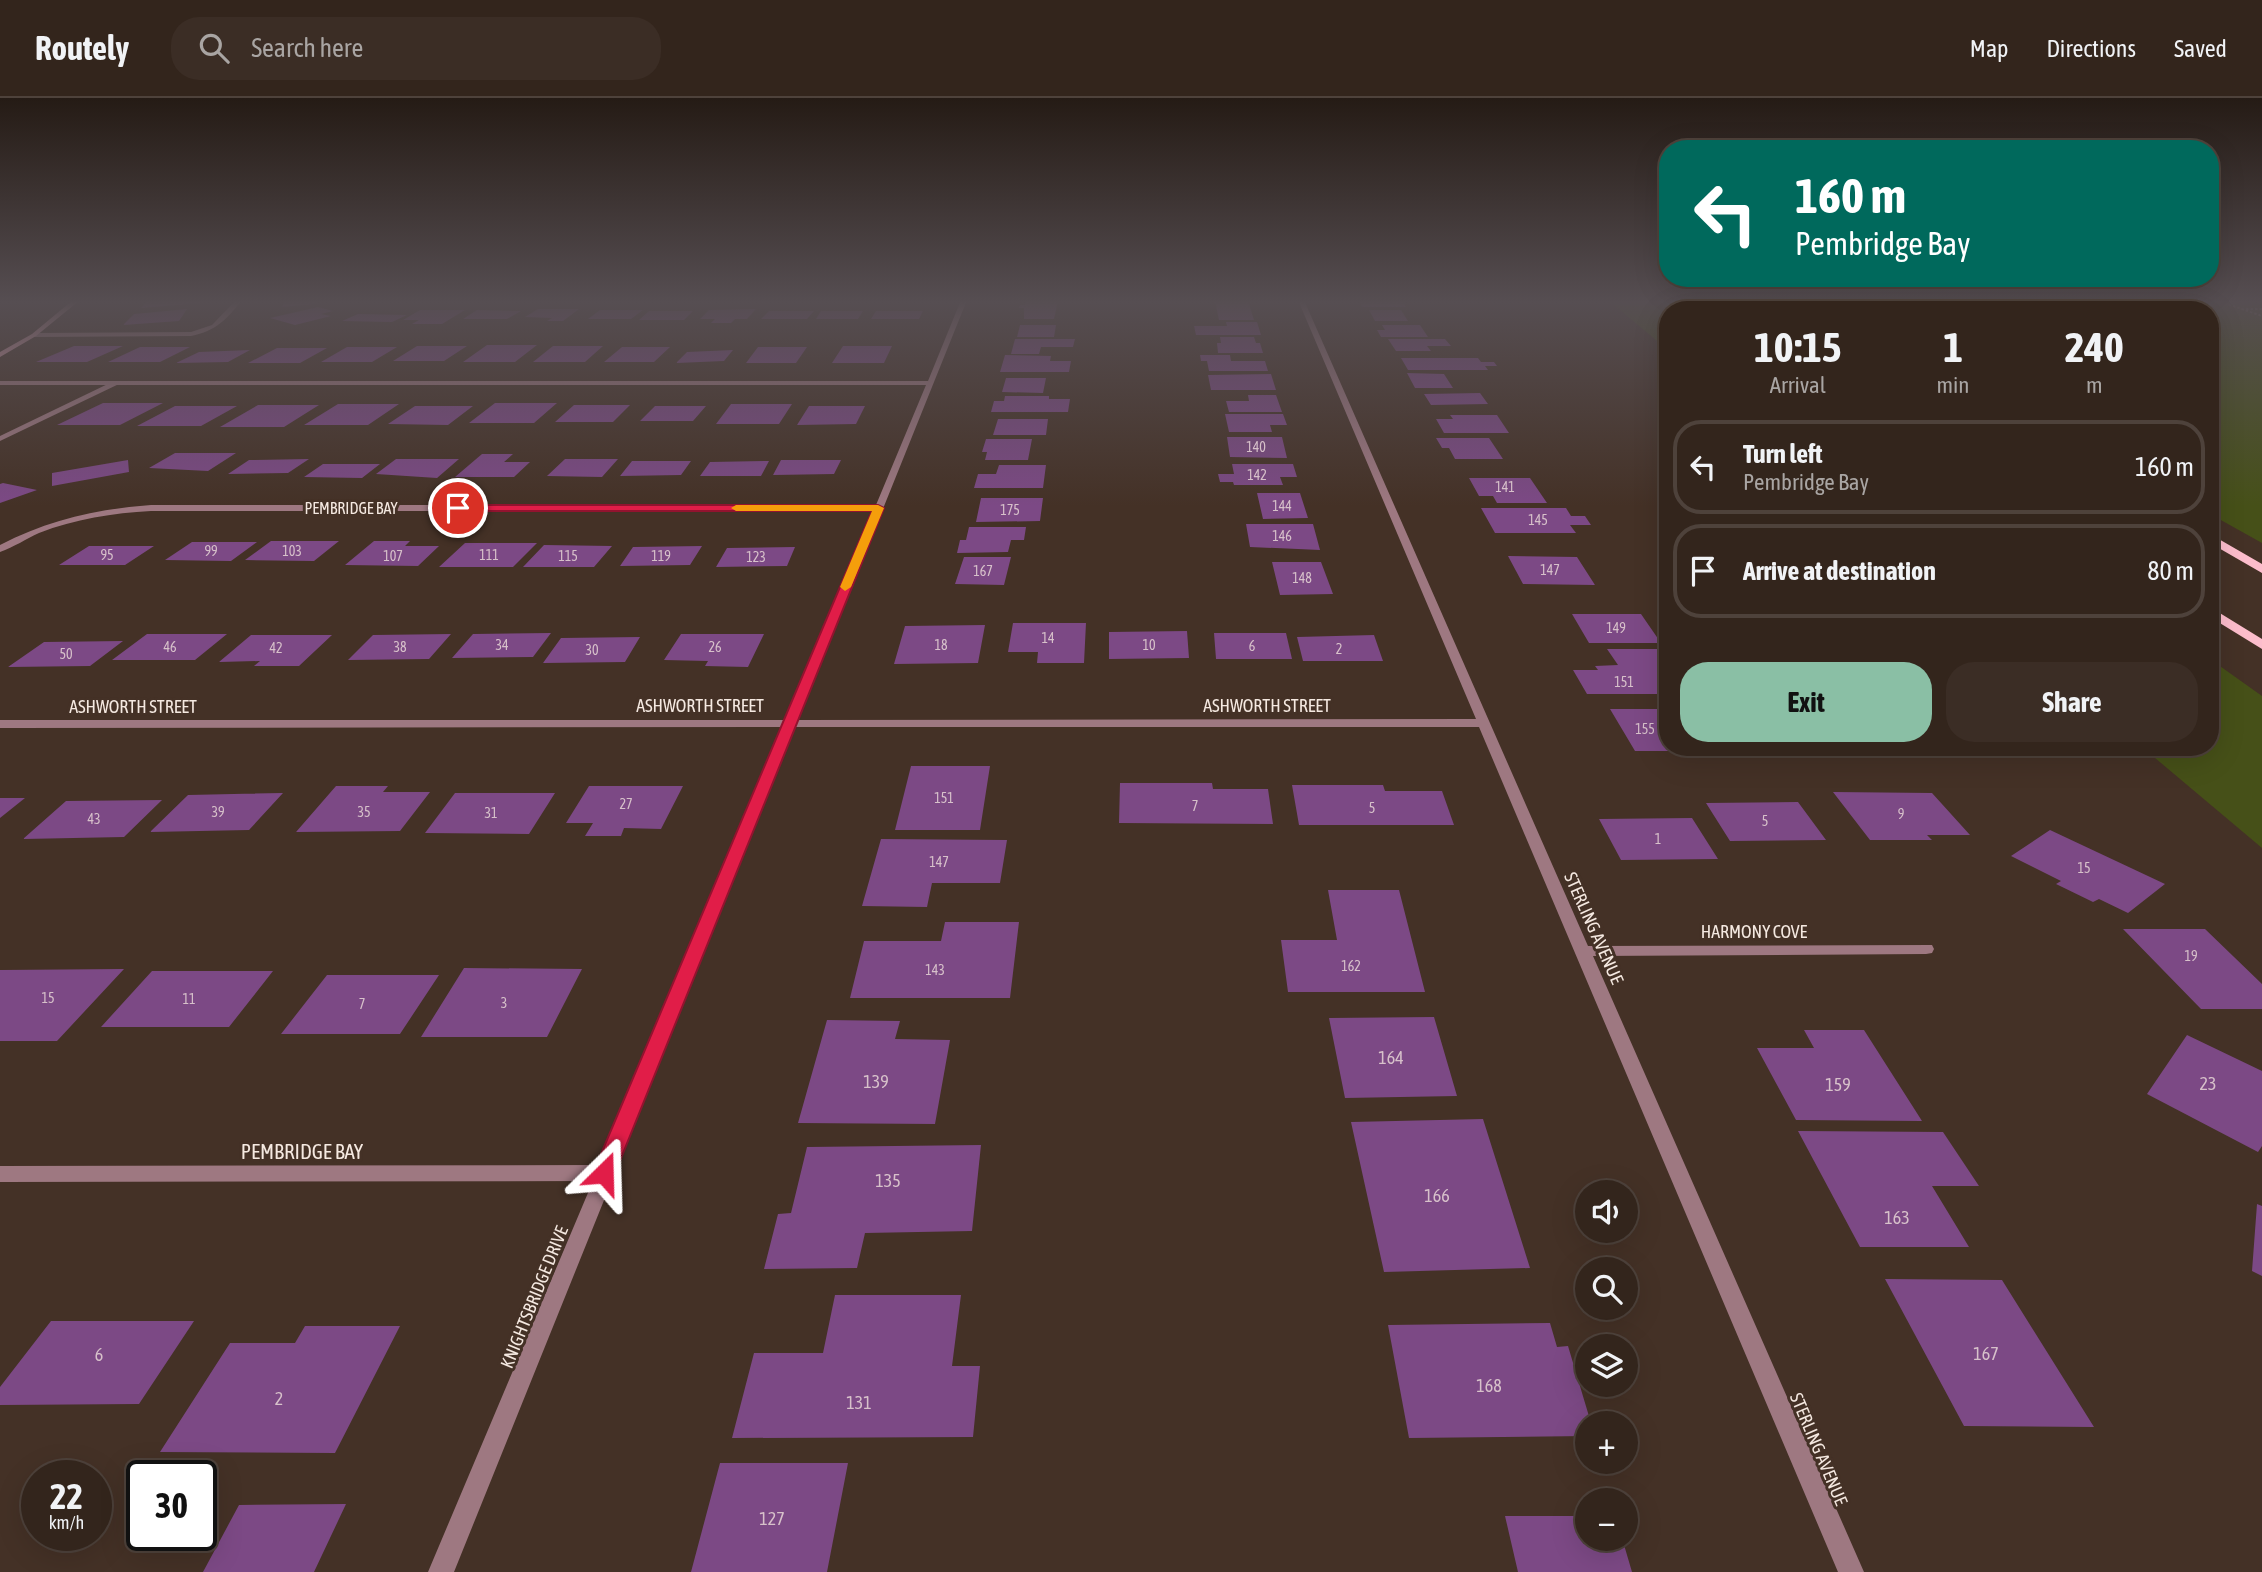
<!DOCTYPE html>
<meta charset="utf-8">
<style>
:root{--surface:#33251c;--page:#3b2d25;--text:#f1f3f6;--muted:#a9a5a3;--line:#4e423b;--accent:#8abfa5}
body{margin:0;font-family:"Asap Condensed",sans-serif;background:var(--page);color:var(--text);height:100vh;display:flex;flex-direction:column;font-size:26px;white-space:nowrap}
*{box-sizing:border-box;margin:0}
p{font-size:23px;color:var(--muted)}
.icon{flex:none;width:38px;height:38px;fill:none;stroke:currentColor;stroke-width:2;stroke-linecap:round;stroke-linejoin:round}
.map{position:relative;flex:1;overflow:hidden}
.details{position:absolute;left:1659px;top:203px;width:560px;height:455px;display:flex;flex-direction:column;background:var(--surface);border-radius:28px;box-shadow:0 7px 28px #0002,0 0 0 2px var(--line)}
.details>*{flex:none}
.hud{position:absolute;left:1659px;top:42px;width:560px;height:147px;border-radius:28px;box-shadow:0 7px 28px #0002,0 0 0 2px var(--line);background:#00695c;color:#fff;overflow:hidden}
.controls{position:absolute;left:1575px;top:1082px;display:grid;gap:14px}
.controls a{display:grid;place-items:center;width:63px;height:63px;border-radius:50%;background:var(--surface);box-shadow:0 7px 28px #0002,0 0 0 2px var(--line);font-size:35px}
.speed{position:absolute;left:21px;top:1362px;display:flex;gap:14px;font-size:35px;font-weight:700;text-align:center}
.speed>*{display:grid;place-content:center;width:91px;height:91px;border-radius:50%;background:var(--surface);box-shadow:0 7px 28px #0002,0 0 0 2px var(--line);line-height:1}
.speed small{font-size:18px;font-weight:400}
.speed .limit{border:4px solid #111;border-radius:10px;background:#fff;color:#111}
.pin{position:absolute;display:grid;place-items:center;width:60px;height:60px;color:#fff;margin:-30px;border:4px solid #fff;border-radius:50%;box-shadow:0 2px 7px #0007}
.me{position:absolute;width:77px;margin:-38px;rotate:22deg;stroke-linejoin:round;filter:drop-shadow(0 0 5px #0008)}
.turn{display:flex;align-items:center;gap:24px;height:147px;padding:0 21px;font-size:32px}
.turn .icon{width:91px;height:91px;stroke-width:2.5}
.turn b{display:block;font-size:49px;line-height:60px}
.eta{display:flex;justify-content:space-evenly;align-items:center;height:119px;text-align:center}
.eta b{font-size:42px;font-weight:700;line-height:49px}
.primary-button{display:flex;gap:14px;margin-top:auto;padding:14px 21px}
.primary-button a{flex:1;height:80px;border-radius:28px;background:var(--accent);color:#111;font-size:28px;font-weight:700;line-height:80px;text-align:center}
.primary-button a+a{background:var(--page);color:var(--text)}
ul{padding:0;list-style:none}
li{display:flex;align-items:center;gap:21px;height:94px;margin:0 14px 10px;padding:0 7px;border:4px solid var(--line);border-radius:28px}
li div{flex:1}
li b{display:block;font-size:26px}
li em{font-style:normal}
header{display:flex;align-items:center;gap:42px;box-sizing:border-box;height:98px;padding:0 35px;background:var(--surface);border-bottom:2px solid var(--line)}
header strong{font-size:33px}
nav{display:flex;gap:38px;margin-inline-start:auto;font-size:24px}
.search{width:490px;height:63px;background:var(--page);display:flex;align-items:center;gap:18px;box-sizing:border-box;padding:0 24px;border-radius:28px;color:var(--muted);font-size:26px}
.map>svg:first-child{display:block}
</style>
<header>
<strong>Routely</strong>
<div class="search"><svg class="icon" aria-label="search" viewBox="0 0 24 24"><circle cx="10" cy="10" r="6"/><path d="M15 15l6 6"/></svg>Search here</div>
<nav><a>Map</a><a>Directions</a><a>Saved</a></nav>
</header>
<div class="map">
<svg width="2262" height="1474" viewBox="0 0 2262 1474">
<rect width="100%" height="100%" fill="#443126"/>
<path fill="#465018" d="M 1608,202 L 1683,202 L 1697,212 L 1668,212 L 1668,252 Z
M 1828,202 L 2249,202 L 2262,207 L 2262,445 L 2210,416 L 2210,212 L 1846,212 Z
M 2210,561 L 2262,598 L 2262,750 L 2142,649 L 2210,649 Z"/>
<path fill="#7c4985" d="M 148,202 L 202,202 L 200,205 L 141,210 Z
M 286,202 L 318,202 L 315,206 L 282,209 Z
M 1402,202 L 1406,209 L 1362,209 L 1359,203 Z
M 1027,203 L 1058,203 L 1054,221 L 1024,221 L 1024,210 L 1019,210 L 1020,207 L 1025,207 Z
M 1215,203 L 1248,203 L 1254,222 L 1219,222 Z
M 318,209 L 333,213 L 321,216 L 331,218 L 295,227 L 270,220 Z
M 187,211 L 179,223 L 123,227 L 134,216 Z
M 538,211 L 579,211 L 563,223 L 547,223 L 552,220 L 525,219 Z
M 756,211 L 747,221 L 735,221 L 731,225 L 711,225 L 715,221 L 700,221 L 709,212 Z
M 420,212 L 465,212 L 442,226 L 412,226 L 419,222 L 403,222 Z
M 477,212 L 521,213 L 507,221 L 463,221 Z
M 600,212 L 643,212 L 631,221 L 588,221 Z
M 1369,212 L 1401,212 L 1408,223 L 1375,223 Z
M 649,213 L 693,213 L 684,222 L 639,222 Z
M 769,213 L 814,213 L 807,221 L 761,221 Z
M 821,213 L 863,213 L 858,221 L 816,221 Z
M 876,213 L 923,213 L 919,221 L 871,221 Z
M 358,216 L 407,217 L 392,224 L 342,223 Z
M 1226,224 L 1257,224 L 1261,237 L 1196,237 L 1194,228 L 1227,228 Z
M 1020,227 L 1056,227 L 1054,239 L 1017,239 Z
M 1382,227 L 1420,227 L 1428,239 L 1381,239 L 1377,232 L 1385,232 Z
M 1220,239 L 1254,239 L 1256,245 L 1260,245 L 1263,255 L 1218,255 L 1217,245 L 1221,245 Z
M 1015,241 L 1075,241 L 1073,249 L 1041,249 L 1039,256 L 1011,256 Z
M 1388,241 L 1445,241 L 1451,248 L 1427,248 L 1431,253 L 1396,253 Z
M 487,247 L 537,247 L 515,264 L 463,264 Z
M 74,248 L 123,248 L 87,264 L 36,264 Z
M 417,248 L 467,248 L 444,263 L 393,263 Z
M 553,248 L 603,248 L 585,264 L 533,264 Z
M 843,248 L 892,248 L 884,265 L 832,265 Z
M 140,249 L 190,249 L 160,264 L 108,264 Z
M 347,249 L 397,249 L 372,264 L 321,264 Z
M 622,249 L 670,249 L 654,264 L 604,264 Z
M 758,249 L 807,249 L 796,265 L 746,265 Z
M 277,250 L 327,250 L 300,265 L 248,265 Z
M 250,252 L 228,264 L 176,265 L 199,254 Z
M 733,252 L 724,263 L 676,265 L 687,254 Z
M 1005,257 L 1051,258 L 1050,263 L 1071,263 L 1069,274 L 1000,274 Z
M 1200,257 L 1230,257 L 1231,263 L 1265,263 L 1268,273 L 1209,273 L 1207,263 L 1201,263 Z
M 1401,260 L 1478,260 L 1481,264 L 1494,264 L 1497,268 L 1485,268 L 1488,272 L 1408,272 Z
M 1407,275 L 1444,276 L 1453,290 L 1415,290 Z
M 1271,276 L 1276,292 L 1211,292 L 1208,277 Z
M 1006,280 L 1046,280 L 1043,295 L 1002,294 Z
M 1480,295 L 1488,306 L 1431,307 L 1424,296 Z
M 1248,297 L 1276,297 L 1282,314 L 1229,314 L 1226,303 L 1249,303 Z
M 1005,298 L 1049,298 L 1049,301 L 1070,301 L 1068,314 L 991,314 L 994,303 L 1004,303 Z
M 103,305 L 163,305 L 120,327 L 57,327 Z
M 495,305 L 557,305 L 534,325 L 469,325 Z
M 338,306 L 399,306 L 368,327 L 304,327 Z
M 731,306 L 792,306 L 779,326 L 716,326 Z
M 258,307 L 319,307 L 284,329 L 220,329 Z
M 574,307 L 630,307 L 613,324 L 555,324 Z
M 175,308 L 237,308 L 201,328 L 137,328 Z
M 415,308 L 473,308 L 448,327 L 388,326 Z
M 655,308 L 706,308 L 693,323 L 640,323 Z
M 809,308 L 865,308 L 856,326 L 797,327 Z
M 1225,316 L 1283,316 L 1287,327 L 1270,327 L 1272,334 L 1229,334 Z
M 1450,317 L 1497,317 L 1509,335 L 1444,335 L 1436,321 L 1453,321 Z
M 998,321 L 1048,321 L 1046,337 L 993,337 Z
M 1227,339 L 1282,339 L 1287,360 L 1230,359 Z
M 1436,340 L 1489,340 L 1503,361 L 1455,361 L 1449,350 L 1442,350 Z
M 986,341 L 1032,341 L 1028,362 L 985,362 L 987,354 L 982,354 Z
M 175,355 L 236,355 L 208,373 L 149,370 Z
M 482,356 L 513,356 L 504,364 L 530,364 L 514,379 L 455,379 Z
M 309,361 L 288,375 L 228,376 L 249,362 Z
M 396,361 L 459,361 L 437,380 L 376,376 Z
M 565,361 L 618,361 L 602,379 L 547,378 Z
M 128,362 L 129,374 L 52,388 L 52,375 Z
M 781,362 L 841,362 L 834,376 L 773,377 Z
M 632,363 L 691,363 L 681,377 L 620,378 Z
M 769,363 L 761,378 L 700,378 L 710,364 Z
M 323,366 L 380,366 L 362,380 L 304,379 Z
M 1232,366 L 1293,366 L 1297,379 L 1280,379 L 1283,387 L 1234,387 L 1233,384 L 1220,384 L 1218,376 L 1234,376 Z
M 999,367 L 1046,367 L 1043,390 L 974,390 L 978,376 L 996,376 Z
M 1469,380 L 1530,380 L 1547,405 L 1497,405 L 1493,398 L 1479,398 Z
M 3,385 L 37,392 L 0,405 L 0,386 Z
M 1257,395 L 1300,395 L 1308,420 L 1263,421 Z
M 981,400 L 1043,400 L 1040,423 L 976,424 Z
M 1481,410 L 1566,410 L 1571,418 L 1585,418 L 1591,427 L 1570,427 L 1576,435 L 1495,435 Z
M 1246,426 L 1313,426 L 1320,452 L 1250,449 Z
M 969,429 L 1026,429 L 1024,442 L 1011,442 L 1008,454 L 957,455 L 960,442 L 966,442 Z
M 271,443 L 339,443 L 314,463 L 245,462 Z
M 374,443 L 410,443 L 405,448 L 439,448 L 418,468 L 345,467 Z
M 192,444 L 257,444 L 231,463 L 165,462 Z
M 465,445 L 537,445 L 513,469 L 439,469 Z
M 544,447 L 612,448 L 594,469 L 523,469 Z
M 89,448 L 154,448 L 125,467 L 59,467 Z
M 702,448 L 690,467 L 620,468 L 633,449 Z
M 795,449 L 787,468 L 716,469 L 727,450 Z
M 1508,458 L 1577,459 L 1595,487 L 1523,486 Z
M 964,459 L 1011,459 L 1004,487 L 955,486 Z
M 1272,464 L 1321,464 L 1333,496 L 1280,497 Z
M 1572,516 L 1641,516 L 1661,545 L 1589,545 Z
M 1013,525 L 1086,525 L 1084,565 L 1037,565 L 1038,554 L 1008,554 Z
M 985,527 L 978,565 L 894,566 L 905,528 Z
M 1187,533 L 1189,560 L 1109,561 L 1109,534 Z
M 551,535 L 533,559 L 452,560 L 473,536 Z
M 1214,535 L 1286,535 L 1292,561 L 1216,561 Z
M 147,536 L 227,536 L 195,562 L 112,562 Z
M 451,536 L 429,561 L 348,562 L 373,537 Z
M 681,536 L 764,536 L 748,569 L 705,568 L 708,563 L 664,562 Z
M 251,537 L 332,537 L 299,568 L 254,568 L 260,563 L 219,564 Z
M 1374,537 L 1383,563 L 1303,563 L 1297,539 Z
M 640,539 L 625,564 L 543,565 L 561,540 Z
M 123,543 L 90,568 L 8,569 L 44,544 Z
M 1607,551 L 1665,551 L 1668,555 L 1668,596 L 1587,596 L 1573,572 L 1598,572 L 1595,568 L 1618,567 Z
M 1610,611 L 1667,611 L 1668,649 L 1692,649 L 1694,653 L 1635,653 Z
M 911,668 L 990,668 L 980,732 L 895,732 Z
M 1120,685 L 1212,685 L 1213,691 L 1268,691 L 1273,726 L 1119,725 Z
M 1292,687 L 1383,687 L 1385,693 L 1442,693 L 1454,727 L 1299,727 Z
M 336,688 L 388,688 L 383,694 L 430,694 L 400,733 L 296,734 Z
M 589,688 L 683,688 L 661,731 L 624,730 L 621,738 L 585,738 L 593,725 L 566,725 Z
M 1833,694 L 1932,695 L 1970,737 L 1927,737 L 1932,742 L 1870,742 Z
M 283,695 L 249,732 L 150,734 L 188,697 Z
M 455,695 L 555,695 L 529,736 L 425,735 Z
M 0,700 L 25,700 L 0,720 Z
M 162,702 L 124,739 L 23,741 L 66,703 Z
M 1798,704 L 1826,742 L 1730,743 L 1706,705 Z
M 1692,720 L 1718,761 L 1621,762 L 1599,721 Z
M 2050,732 L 2165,786 L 2128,815 L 2099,801 L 2093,804 L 2056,786 L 2061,783 L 2011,758 Z
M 881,741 L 1007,742 L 1000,785 L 932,785 L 927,809 L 862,808 Z
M 1328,792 L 1399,792 L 1425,894 L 1288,894 L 1281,842 L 1337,842 Z
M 945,824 L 1019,824 L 1010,900 L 850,900 L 864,843 L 941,843 Z
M 2123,831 L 2205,831 L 2262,886 L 2262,911 L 2201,911 Z
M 464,870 L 582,871 L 547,939 L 421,939 Z
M 124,871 L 57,943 L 0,943 L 0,872 Z
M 152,873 L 273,873 L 229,929 L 101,929 Z
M 327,877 L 439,877 L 400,936 L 281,936 Z
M 1434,919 L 1457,998 L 1345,1000 L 1329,920 Z
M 827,922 L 900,923 L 895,941 L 950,942 L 935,1026 L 798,1025 Z
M 1804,932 L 1864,932 L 1922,1023 L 1796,1022 L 1757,950 L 1814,950 Z
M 2187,937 L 2262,973 L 2262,1048 L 2258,1054 L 2147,996 Z
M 1483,1021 L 1530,1170 L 1384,1174 L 1351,1024 Z
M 1798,1033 L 1943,1034 L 1979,1088 L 1932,1088 L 1969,1149 L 1860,1149 Z
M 981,1047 L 972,1133 L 865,1135 L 857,1170 L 764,1171 L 778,1116 L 791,1115 L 807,1049 Z
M 2257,1106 L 2262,1108 L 2262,1178 L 2252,1173 Z
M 1885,1181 L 2002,1182 L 2094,1329 L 1964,1328 Z
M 835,1197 L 961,1197 L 952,1268 L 980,1268 L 973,1339 L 732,1340 L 754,1255 L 823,1255 Z
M 51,1223 L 194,1223 L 139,1306 L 0,1307 L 0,1289 Z
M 1550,1225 L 1557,1249 L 1568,1248 L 1591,1325 L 1587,1325 L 1587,1338 L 1409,1340 L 1388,1227 Z
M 305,1228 L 400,1228 L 335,1355 L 160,1354 L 230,1245 L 295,1245 Z
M 720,1365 L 848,1365 L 827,1474 L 691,1474 Z
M 346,1406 L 314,1474 L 203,1474 L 239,1407 Z
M 1505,1418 L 1587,1418 L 1587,1440 L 1622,1440 L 1632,1474 L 1518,1474 Z"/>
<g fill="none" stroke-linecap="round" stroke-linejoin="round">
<path stroke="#908077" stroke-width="2" stroke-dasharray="2.5 2" stroke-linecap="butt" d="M 2216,202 L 2262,218
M 2246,211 L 2262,211"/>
<path fill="#9e7881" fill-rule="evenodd" d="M 236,202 L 242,202 C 227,221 216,233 191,238 L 35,239 L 32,237 L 35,235 L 191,234 L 212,227 Z
M 114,283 L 121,285 L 0,343 L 0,338 Z"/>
<path fill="#9e7881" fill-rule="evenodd" d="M 961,202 L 967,202 L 798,622 L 1476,621 L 1298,202 L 1304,202 L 1588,848 L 1932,847 L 1934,851 L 1932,855 L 1926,856 L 1593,858 L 1864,1474 L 1838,1474 L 1479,629 L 795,629 L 454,1474 L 428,1474 L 593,1083 L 0,1084 L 0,1068 L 599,1067 L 783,629 L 0,630 L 0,622 L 786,622 L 874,413 L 151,413 C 113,415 75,421 39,435 C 26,441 14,449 0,454 L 0,447 C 48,422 97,411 151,407 L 876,407 L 926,287 L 0,287 L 0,283 L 928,283 Z"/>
<path fill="#d89cab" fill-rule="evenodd" d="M 73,202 L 80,202 L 36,238 L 0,259 L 0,254 L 32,236 Z"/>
<path fill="#fcbdcc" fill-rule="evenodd" d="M 1716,202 L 1725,202 L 1740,212 L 1730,212 Z
M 1785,202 L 1794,202 L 1811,212 L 1801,212 Z
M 2210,436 L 2262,466 L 2262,475 L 2210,445 Z
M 2210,509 L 2262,541 L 2262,551 L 2210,519 Z"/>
</g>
<linearGradient id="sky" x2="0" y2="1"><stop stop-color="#251b15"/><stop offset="0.5" stop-color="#564e52"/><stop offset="1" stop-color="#564e52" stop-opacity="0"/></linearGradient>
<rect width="2262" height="408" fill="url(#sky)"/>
<path fill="#e11d48" stroke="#92132f" stroke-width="2" d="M 455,407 L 878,407 L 884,410 L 615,1075 L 612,1081 L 604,1084 L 596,1081 L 593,1075 L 872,413 L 458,413 L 453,410 Z"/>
<path fill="#f59e0b" d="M 878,407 L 884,410 L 851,489 L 845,493 L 840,489 L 872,413 L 736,413 L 731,410 L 736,407 Z"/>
<g text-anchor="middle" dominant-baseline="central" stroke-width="6" stroke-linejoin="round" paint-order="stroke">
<g font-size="14" fill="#d7c1ca">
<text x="1256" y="349">140</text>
<text x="1257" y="377">142</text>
<text x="1505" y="389">141</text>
<text x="1282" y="408">144</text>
<text x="1010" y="412">175</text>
<text x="1538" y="422">145</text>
<text x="1282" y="438">146</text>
<text x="211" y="453">99</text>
<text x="292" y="453">103</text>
<text x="107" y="457">95</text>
<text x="489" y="457">111</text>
<text x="393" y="458">107</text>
<text x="568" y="458">115</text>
<text x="661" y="458">119</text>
<text x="756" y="459">123</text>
<text x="1550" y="472">147</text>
<text x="983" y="473">167</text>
<text x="1302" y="480">148</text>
<text x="1616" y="530">149</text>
<text x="1048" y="540">14</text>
<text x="502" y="547">34</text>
<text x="941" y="547">18</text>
<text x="1149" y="547">10</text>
<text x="1252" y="548">6</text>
<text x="170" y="549">46</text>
<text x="400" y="549">38</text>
<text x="715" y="549">26</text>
<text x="276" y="550">42</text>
<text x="1339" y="551">2</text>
<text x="592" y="552">30</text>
<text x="66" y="556">50</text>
<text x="1624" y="584">151</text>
<text x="1645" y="631">155</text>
<text x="944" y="700">151</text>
<text x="626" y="706">27</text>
<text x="1195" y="708">7</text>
<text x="1372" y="710">5</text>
<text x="218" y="714">39</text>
<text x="364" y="714">35</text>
<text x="491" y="715">31</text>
<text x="1901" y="716">9</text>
<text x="94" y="721">43</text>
<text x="1765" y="723">5</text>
<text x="1658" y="741">1</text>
<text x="939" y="764">147</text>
<text x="2084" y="770">15</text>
<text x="2191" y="858">19</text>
<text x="1351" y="868">162</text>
<text x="935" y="872">143</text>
<text x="48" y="900">15</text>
<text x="189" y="901">11</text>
<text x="504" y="905">3</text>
<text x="362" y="906">7</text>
</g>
<g font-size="16" fill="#f5e9e1" stroke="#443126">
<text x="351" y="410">PEMBRIDGE BAY</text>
</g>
<g font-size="18" fill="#f5e9e1" stroke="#443126">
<text x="700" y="607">ASHWORTH STREET</text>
<text x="1267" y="607">ASHWORTH STREET</text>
<text x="133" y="608">ASHWORTH STREET</text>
<text transform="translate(1594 830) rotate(66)">STERLING AVENUE</text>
<text x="1754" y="833">HARMONY COVE</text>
<text transform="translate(534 1199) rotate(-68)">KNIGHTSBRIDGE DRIVE</text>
<text transform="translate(1819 1351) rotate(67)">STERLING AVENUE</text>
</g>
<g font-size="18" fill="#d7c1ca">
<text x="1391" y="959">164</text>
<text x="876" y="983">139</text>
<text x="2208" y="985">23</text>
<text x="1838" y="986">159</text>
<text x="888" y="1082">135</text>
<text x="1437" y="1097">166</text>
<text x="1897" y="1119">163</text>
<text x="1986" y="1255">167</text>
<text x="99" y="1256">6</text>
<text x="1489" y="1287">168</text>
<text x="279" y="1300">2</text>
<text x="859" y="1304">131</text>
<text x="772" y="1420">127</text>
</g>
<g font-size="21" fill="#f5e9e1" stroke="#443126">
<text x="302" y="1053">PEMBRIDGE BAY</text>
</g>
</g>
</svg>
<div class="controls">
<a><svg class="icon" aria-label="sound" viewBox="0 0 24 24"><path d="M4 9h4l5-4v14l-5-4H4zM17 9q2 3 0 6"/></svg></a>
<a><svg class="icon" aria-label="search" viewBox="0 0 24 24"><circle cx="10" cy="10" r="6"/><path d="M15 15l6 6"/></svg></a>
<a><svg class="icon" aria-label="layers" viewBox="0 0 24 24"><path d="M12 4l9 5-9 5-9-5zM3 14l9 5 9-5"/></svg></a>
<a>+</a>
<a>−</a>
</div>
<div class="speed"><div>22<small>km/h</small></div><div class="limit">30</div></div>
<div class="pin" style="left:458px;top:410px;background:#d93025"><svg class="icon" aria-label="arrive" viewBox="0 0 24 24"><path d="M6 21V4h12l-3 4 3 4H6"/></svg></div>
<svg class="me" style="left:604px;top:1075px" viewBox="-20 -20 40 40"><path d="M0-17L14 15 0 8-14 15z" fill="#e11d48" stroke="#fff" stroke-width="4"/></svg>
<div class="hud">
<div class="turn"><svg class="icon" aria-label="left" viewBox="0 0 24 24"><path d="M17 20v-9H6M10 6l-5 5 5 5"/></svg><div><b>160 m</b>Pembridge Bay</div></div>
</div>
<section class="details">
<div class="eta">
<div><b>10:15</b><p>Arrival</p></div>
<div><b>1</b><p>min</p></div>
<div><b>240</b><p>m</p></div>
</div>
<ul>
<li><svg class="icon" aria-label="left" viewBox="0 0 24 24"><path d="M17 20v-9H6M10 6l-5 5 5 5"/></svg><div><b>Turn left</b><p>Pembridge Bay</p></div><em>160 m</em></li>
<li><svg class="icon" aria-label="arrive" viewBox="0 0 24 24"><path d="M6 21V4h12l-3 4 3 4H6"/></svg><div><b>Arrive at destination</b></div><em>80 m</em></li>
</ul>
<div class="primary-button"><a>Exit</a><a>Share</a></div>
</section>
</div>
